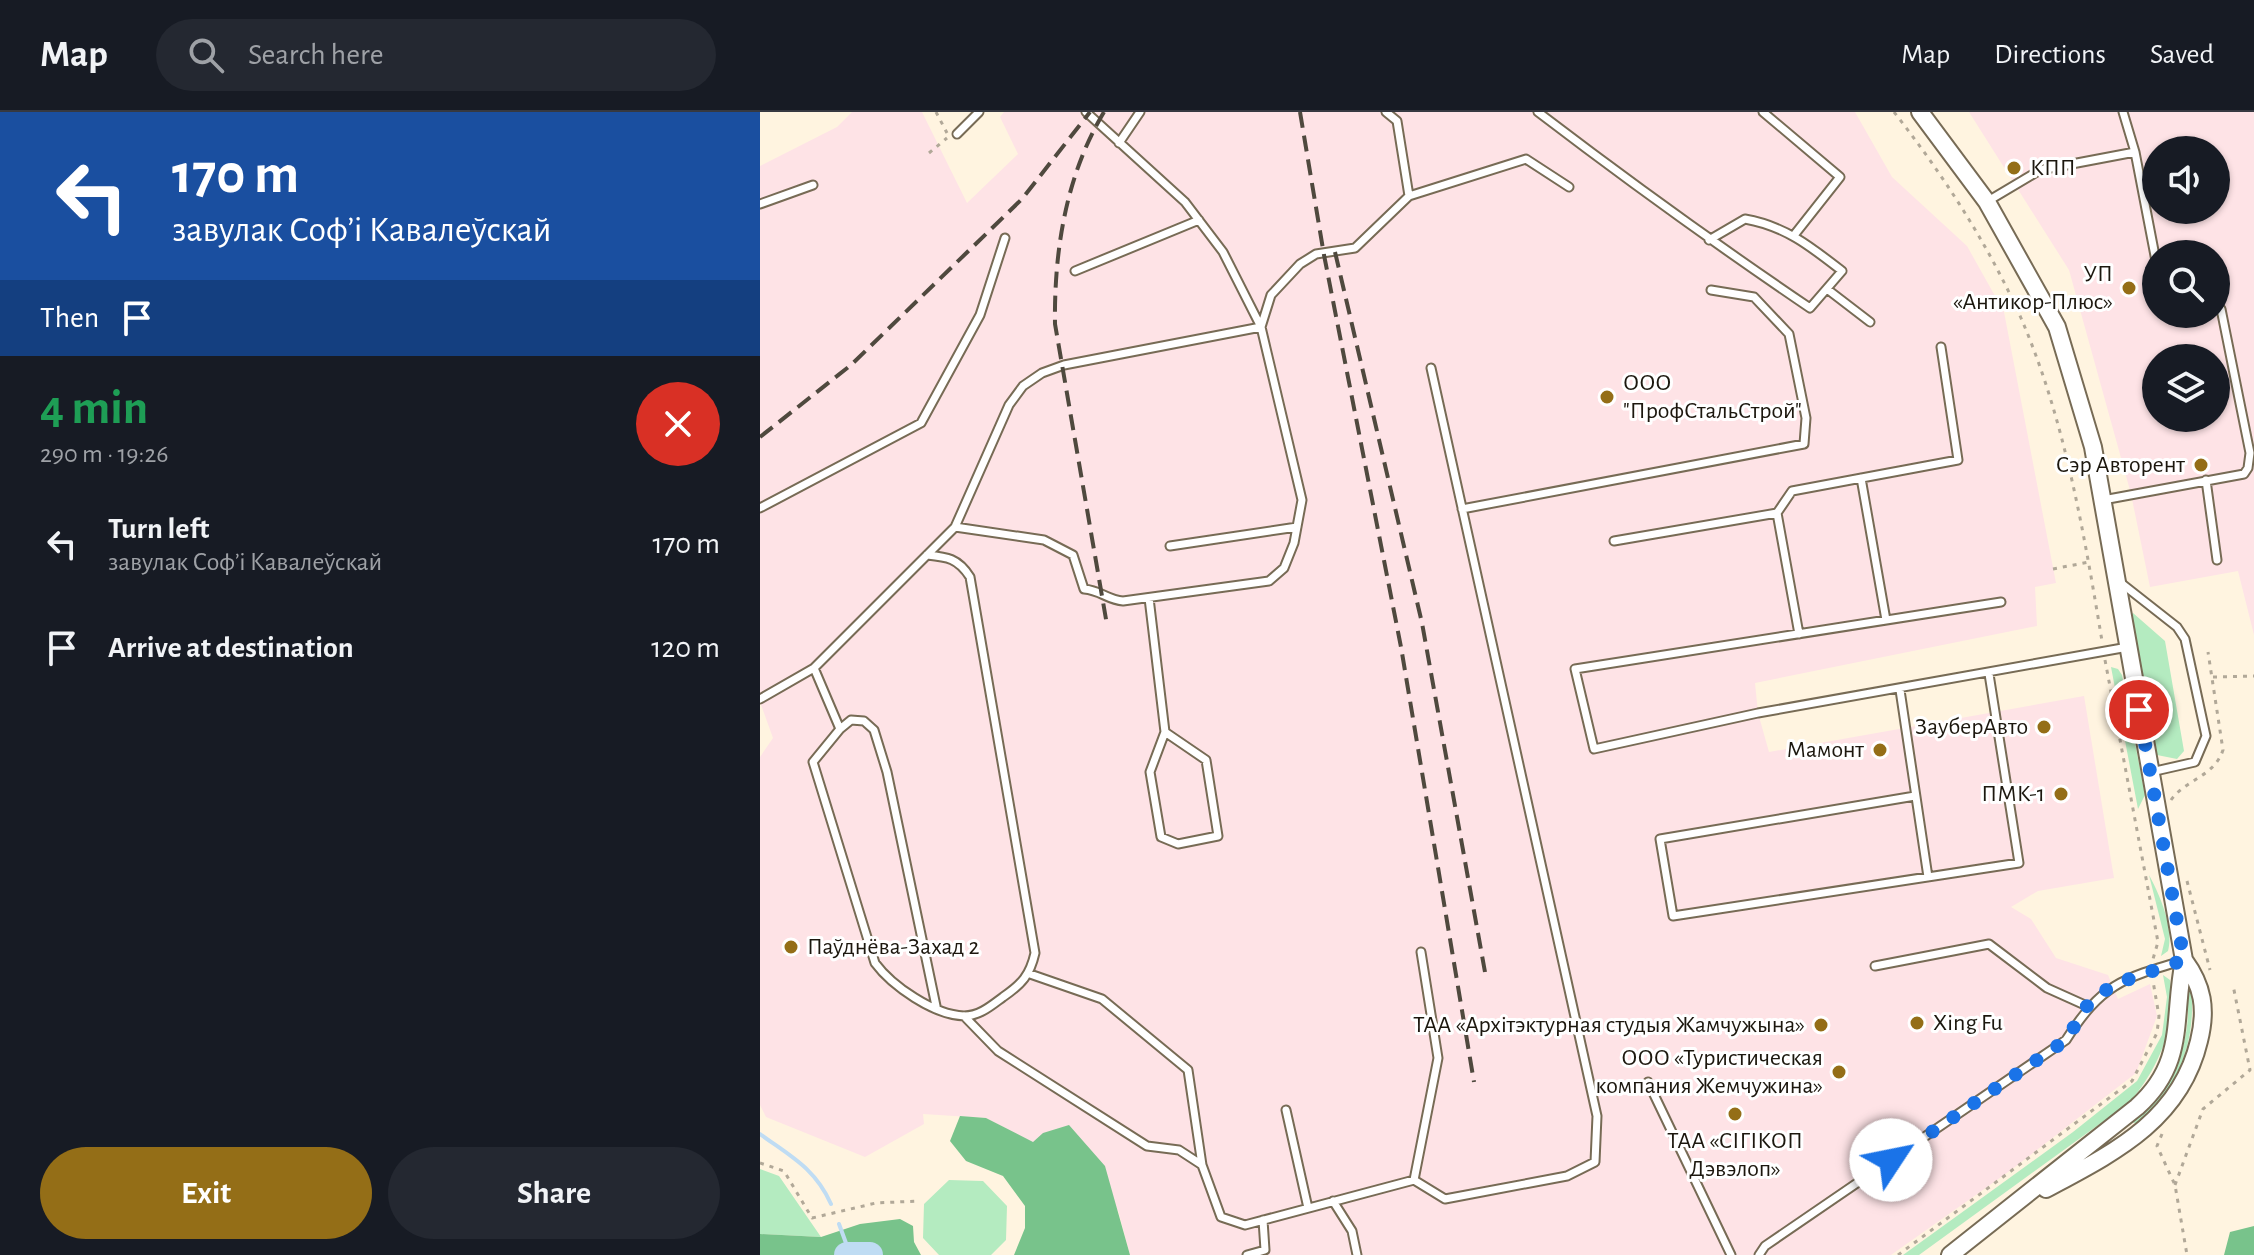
<!DOCTYPE html>
<meta charset="utf-8">
<style>
:root{--surface:#171b24;--page:#242831;--text:#f1f3f6;--muted:#9ea1a6;--line:#363941;--accent:#946e17}
body{margin:0;font-family:"Alegreya Sans",sans-serif;background:var(--page);color:var(--text);height:100vh;display:flex;flex-direction:column;font-size:30px;white-space:nowrap}
*{box-sizing:border-box;margin:0}
p{font-size:26px;color:var(--muted)}
.icon{flex:none;width:44px;height:44px;fill:none;stroke:currentColor;stroke-width:2;stroke-linecap:round;stroke-linejoin:round}
.map{position:relative;flex:1;overflow:hidden}
.side{display:flex;flex-direction:column;background:var(--surface);width:760px}
.side>*{flex:none}
.guide{background:#1a4fa0;color:#fff;overflow:hidden}
.tools{position:absolute;left:1382px;top:24px;display:grid;gap:16px}
.tools a{display:grid;place-items:center;width:88px;height:88px;border-radius:50%;background:var(--surface);box-shadow:0 2px 6px #0004;font-size:40px}
.pin{position:absolute;display:grid;place-items:center;width:68px;height:68px;color:#fff;margin:-34px;border:4px solid #fff;border-radius:50%;box-shadow:0 2px 8px #0007}
.me{position:absolute;width:88px;margin:-44px;rotate:56deg;stroke-linejoin:round;filter:drop-shadow(0 0 6px #0008)}
.turn{display:flex;align-items:center;gap:28px;height:168px;padding:0 40px;font-size:36px}
.turn .icon{width:104px;height:104px;stroke-width:2.5}
.turn b{display:block;font-size:56px;line-height:68px}
.then{display:flex;align-items:center;height:76px;padding:0 40px;background:#0003;gap:16px;font-size:30px}
.round{display:grid;place-items:center;flex:none;width:84px;height:84px;border-radius:42px;background:var(--page)}
.head{display:flex;align-items:center;justify-content:space-between;height:136px;padding:0 40px}
h1{font-size:48px;font-weight:600;line-height:60px;color:#1e9e55}
.action{display:flex;gap:16px;margin-top:auto;padding:16px 40px}
.action a{flex:1;height:92px;border-radius:48px;background:var(--accent);color:#fff;font-size:32px;font-weight:600;line-height:92px;text-align:center}
.action a+a{background:var(--page);color:var(--text)}
ul{padding:0;list-style:none}
li{display:flex;align-items:center;gap:24px;height:104px;padding:0 40px}
li div{flex:1}
li b{display:block;font-size:30px}
li em{font-style:normal}
header{display:flex;align-items:center;gap:48px;box-sizing:border-box;height:112px;padding:0 40px;background:var(--surface);border-bottom:2px solid var(--line)}
header strong{font-size:38px}
nav{display:flex;gap:44px;margin-inline-start:auto;font-size:28px}
.search{width:560px;height:72px;background:var(--page);display:flex;align-items:center;gap:20px;box-sizing:border-box;padding:0 28px;border-radius:44px;color:var(--muted);font-size:30px}
main{display:flex;flex:1;min-height:0}
.map>svg:first-child{display:block}
</style>
<header>
<strong>Map</strong>
<div class="search"><svg class="icon" aria-label="search" viewBox="0 0 24 24"><circle cx="10" cy="10" r="6"/><path d="M15 15l6 6"/></svg>Search here</div>
<nav><a>Map</a><a>Directions</a><a>Saved</a></nav>
</header>
<main>
<section class="side">
<div class="guide">
<div class="turn"><svg class="icon" aria-label="left" viewBox="0 0 24 24"><path d="M17 20v-9H6M10 6l-5 5 5 5"/></svg><div><b>170 m</b>завулак Софʼі Кавалеўскай</div></div>
<div class="then">Then<svg class="icon" aria-label="arrive" viewBox="0 0 24 24"><path d="M6 21V4h12l-3 4 3 4H6"/></svg></div>
</div>
<div class="head"><div><h1>4 min</h1><p>290 m · 19:26</p></div><a class="round" style="background:#d93025;color:#fff"><svg class="icon" aria-label="close" viewBox="0 0 24 24"><path d="M6 6l12 12M18 6L6 18"/></svg></a></div>
<ul>
<li><svg class="icon" aria-label="left" viewBox="0 0 24 24"><path d="M17 20v-9H6M10 6l-5 5 5 5"/></svg><div><b>Turn left</b><p>завулак Софʼі Кавалеўскай</p></div><em>170 m</em></li>
<li><svg class="icon" aria-label="arrive" viewBox="0 0 24 24"><path d="M6 21V4h12l-3 4 3 4H6"/></svg><div><b>Arrive at destination</b></div><em>120 m</em></li>
</ul>
<div class="action"><a>Exit</a><a>Share</a></div>
</section>
<div class="map">
<svg width="1494" height="1143" viewBox="0 0 1494 1143">
<rect width="100%" height="100%" fill="#fff4e0"/>
<path fill="#fee3e6" fill-rule="evenodd" d="M 92,0 L 162,0 L 207,91 L 258,42 L 240,5 L 244,0 L 1095,0 L 1132,65 L 1207,134 L 1244,200 L 1296,471 L 1275,475 L 1277,514 L 995,571 L 998,601 L 1009,640 L 1324,584 L 1354,766 L 1278,779 L 1251,795 L 1271,807 L 1296,846 L 1348,863 L 1358,887 L 1390,872 L 1397,904 L 1376,961 L 1251,1058 L 1131,1143 L 370,1143 L 358,1098 L 273,1031 L 226,1006 L 163,1002 L 164,1012 L 105,1045 L 6,1005 L 0,993 L 0,645 L 13,626 L 0,590 L 0,54 L 77,15 Z
M 1209,0 L 1494,0 L 1494,523 L 1478,459 L 1390,475 L 1371,382 L 1309,158 ZM 1396,38 L 1456,38 L 1456,98 L 1396,98 ZM 1396,142 L 1456,142 L 1456,202 L 1396,202 ZM 1396,246 L 1456,246 L 1456,306 L 1396,306 Z"/>
<path fill="#b4ebc0" d="M 1373,501 L 1405,529 L 1424,639 L 1417,647 L 1392,642 L 1369,505 Z
M 1351,555 L 1358,557 L 1362,563 L 1385,683 L 1378,697 Z
M 1389,763 C 1400,783 1414,816 1408,839 L 1401,844 L 1405,827 Z
M 1403,863 L 1410,868 C 1417,914 1399,955 1370,990 L 1159,1143 L 1143,1143 L 1313,1020 L 1377,969 L 1402,923 L 1407,885 Z
M 1429,863 C 1440,921 1421,974 1378,1012 L 1372,1010 C 1417,974 1436,922 1425,866 Z
M 0,1057 L 19,1064 L 61,1125 L 0,1122 Z
M 189,1068 L 223,1069 L 247,1094 L 246,1128 L 231,1143 L 179,1143 L 163,1126 L 164,1092 Z"/>
<path fill="#78c38b" d="M 200,1004 L 226,1006 L 273,1030 L 283,1021 L 309,1013 L 345,1054 L 370,1143 L 254,1143 L 265,1116 L 265,1094 L 243,1064 L 206,1049 L 190,1029 Z
M 140,1107 L 153,1114 L 154,1130 L 161,1143 L 0,1143 L 0,1122 L 61,1125 L 100,1112 Z
M 1494,1114 L 1494,1143 L 1464,1143 L 1470,1120 Z"/>
<g fill="none" stroke-linecap="round" stroke-linejoin="round">
<path stroke="#bfdcf3" stroke-width="4" d="M 0,1022 C 30,1044 55,1056 71,1092
M 79,1112 L 90,1142"/>
<path stroke="#bfdcf3" stroke-width="26" d="M 87,1143 L 110,1143"/>
<g stroke="#776b55" stroke-width="11">
<path id="service" d="M 626,0 L 637,9 L 649,84
M 778,0 C 867,68 957,133 1050,196 L 1082,159 C 1050,134 1025,114 985,107 L 949,128
M 1003,0 L 1080,65 L 1035,122
M 1363,0 L 1375,40 L 1396,149
M 197,22 L 219,0
M 359,31 L 380,0
M 1228,89 L 1280,58 L 1375,40
M 0,92 L 53,73
M 315,159 L 439,108
M 1067,177 L 1110,210
M 501,215 L 511,183 L 540,152 L 556,142 L 595,136 L 649,84 L 766,47 L 809,75
M 1101,366 L 1126,508
M 1446,368 L 1457,448
M 1343,388 L 1484,362 L 1488,356 L 1490,341 L 1461,197 L 1456,193
M 0,396 L 161,311 L 220,203 L 245,126
M 702,397 L 1044,332 L 1046,306 L 1029,222 L 994,185 L 951,178
M 195,415 L 284,428 L 313,443 L 324,477 C 340,478 348,488 363,489 L 509,469 L 524,456 L 534,431 L 542,388 L 501,215 L 463,140 L 425,90 L 326,0
M 854,429 L 1017,401
M 410,434 L 537,415
M 1361,471 L 1417,515 L 1425,527 L 1446,624 L 1435,650 L 1391,660
M 389,486 L 405,620 L 390,660 L 401,725 L 418,732 L 458,724 L 446,648 L 405,620
M 1241,490 L 815,557 L 834,637 L 998,601 L 1368,535
M 1039,522 L 1017,401 L 1032,379 L 1198,348 L 1181,235
M 54,556 L 80,617 L 53,650 L 115,851 C 132,874 174,903 204,904 C 220,904 232,893 243,885 C 262,872 270,863 275,841 L 210,465 C 198,446 187,445 167,443
M 1140,578 L 1168,765
M 0,587 L 54,556 L 195,415 L 249,293 L 263,274 L 282,261 L 304,253 L 501,215
M 80,617 L 91,608 L 104,609 L 114,618 L 127,660 L 176,894
M 1155,684 L 900,727 L 913,804 L 1259,751 L 1229,562
M 1115,854 L 1229,832 L 1287,876 L 1327,894
M 270,862 L 342,887 L 428,958 L 442,1053
M 204,904 L 238,939 L 387,1034 L 419,1038 L 442,1053 L 461,1105 L 485,1113 L 654,1068 L 678,946 L 661,840
M 888,970 L 971,1143
M 526,998 L 548,1096
M 654,1068 L 685,1087 L 807,1064 L 835,1050 L 837,1004 L 671,256
M 573,1089 L 592,1119 L 597,1143
M 487,1143 L 505,1138 L 503,1108
M 999,1143 L 1005,1134 L 1306,928 C 1341,873 1362,866 1422,849"/>
</g>
<g stroke="#776b55" stroke-width="20">
<path id="tertiary" d="M 1160,0 L 1227,90 L 1297,215 L 1333,335 L 1424,848 C 1412,907 1427,950 1377,995 L 1190,1143
M 1286,1077 C 1353,1041 1420,1009 1439,929 C 1447,897 1443,874 1424,848"/>
</g>
<path stroke="#b1a898" stroke-width="3" stroke-dasharray="4 6" stroke-linecap="butt" d="M 176,0 L 187,21
M 1134,0 C 1184,64 1228,132 1261,206 C 1305,308 1324,421 1342,529
M 169,41 L 187,26
M 1293,457 L 1329,450
M 1345,548 L 1398,830 L 1393,847
M 1453,565 L 1494,564
M 1411,688 C 1426,667 1454,665 1463,638 L 1448,540
M 1427,769 L 1450,858
M 1402,1022 L 1397,1034 L 1415,1073 L 1427,1143
M 0,1051 L 24,1059 L 52,1106 L 116,1091 L 159,1089
M 1415,1073 L 1443,997 L 1490,958 L 1473,873
M 1138,1143 L 1372,969 L 1397,921 L 1399,904 L 1393,869"/>
<use href="#service" stroke="#fff" stroke-width="7"/>
<use href="#tertiary" stroke="#fff" stroke-width="16"/>
<path stroke="#4f493e" stroke-width="4" stroke-dasharray="16 8" stroke-linecap="butt" d="M 344,0 C 306,63 294,139 295,212 L 347,513
M 540,0 L 564,143 L 641,535 L 714,970
M 575,140 L 662,511 L 725,860
M 0,325 L 91,253 L 262,87 L 330,0"/>
</g>
<g fill="none" stroke-linecap="round" stroke-linejoin="round">
<path stroke="#1a73e8" stroke-width="14" stroke-dasharray="0 25.2" d="M 1131,1048 L 1306,928 L 1327,894 L 1352,873 L 1424,848 L 1379,598"/>
</g>
<g fill="#946e17" stroke="#fff" stroke-width="3">
<circle cx="1254" cy="56" r="8"/>
<circle cx="1369" cy="176" r="8"/>
<circle cx="847" cy="285" r="8"/>
<circle cx="1441" cy="353" r="8"/>
<circle cx="1284" cy="615" r="8"/>
<circle cx="1120" cy="638" r="8"/>
<circle cx="1301" cy="682" r="8"/>
<circle cx="31" cy="835" r="8"/>
<circle cx="1157" cy="911" r="8"/>
<circle cx="1061" cy="913" r="8"/>
<circle cx="1079" cy="960" r="8"/>
<circle cx="975" cy="1002" r="8"/>
</g>
<g text-anchor="middle" dominant-baseline="central" stroke-width="6" stroke-linejoin="round" paint-order="stroke">
<g font-size="24" fill="#1c170e" stroke="#fff" text-anchor="end">
<text x="1270" y="56" text-anchor="start">КПП</text>
<text x="1353" y="162">УП<tspan x="1353" dy="28">«Антикор-Плюс»</tspan></text>
<text x="863" y="271" text-anchor="start">ООО<tspan x="863" dy="28">"ПрофСтальСтрой"</tspan></text>
<text x="1425" y="353">Сэр Авторент</text>
<text x="1268" y="615">ЗауберАвто</text>
<text x="1104" y="638">Мамонт</text>
<text x="1285" y="682">ПМК-1</text>
<text x="47" y="835" text-anchor="start">Паўднёва-Захад 2</text>
<text x="1173" y="911" text-anchor="start">Xing Fu</text>
<text x="1045" y="913">ТАА «Архітэктурная студыя Жамчужына»</text>
<text x="1063" y="946">ООО «Туристическая<tspan x="1063" dy="28">компания Жемчужина»</tspan></text>
<text x="975" y="1029" text-anchor="middle">ТАА «СІГІКОП<tspan x="975" dy="28">Дэвэлоп»</tspan></text>
</g>
</g>
</svg>
<div class="tools">
<a><svg class="icon" aria-label="sound" viewBox="0 0 24 24"><path d="M4 9h4l5-4v14l-5-4H4zM17 9q2 3 0 6"/></svg></a>
<a><svg class="icon" aria-label="search" viewBox="0 0 24 24"><circle cx="10" cy="10" r="6"/><path d="M15 15l6 6"/></svg></a>
<a><svg class="icon" aria-label="layers" viewBox="0 0 24 24"><path d="M12 4l9 5-9 5-9-5zM3 14l9 5 9-5"/></svg></a>
</div>
<div class="pin" style="left:1379px;top:598px;background:#d93025"><svg class="icon" aria-label="arrive" viewBox="0 0 24 24"><path d="M6 21V4h12l-3 4 3 4H6"/></svg></div>
<svg class="me" style="left:1131px;top:1048px" viewBox="-20 -20 40 40"><circle r="19" fill="#fff"/><path d="M0-13L10 11 0 6-10 11z" fill="#1a73e8"/></svg>
</div>
</main>
